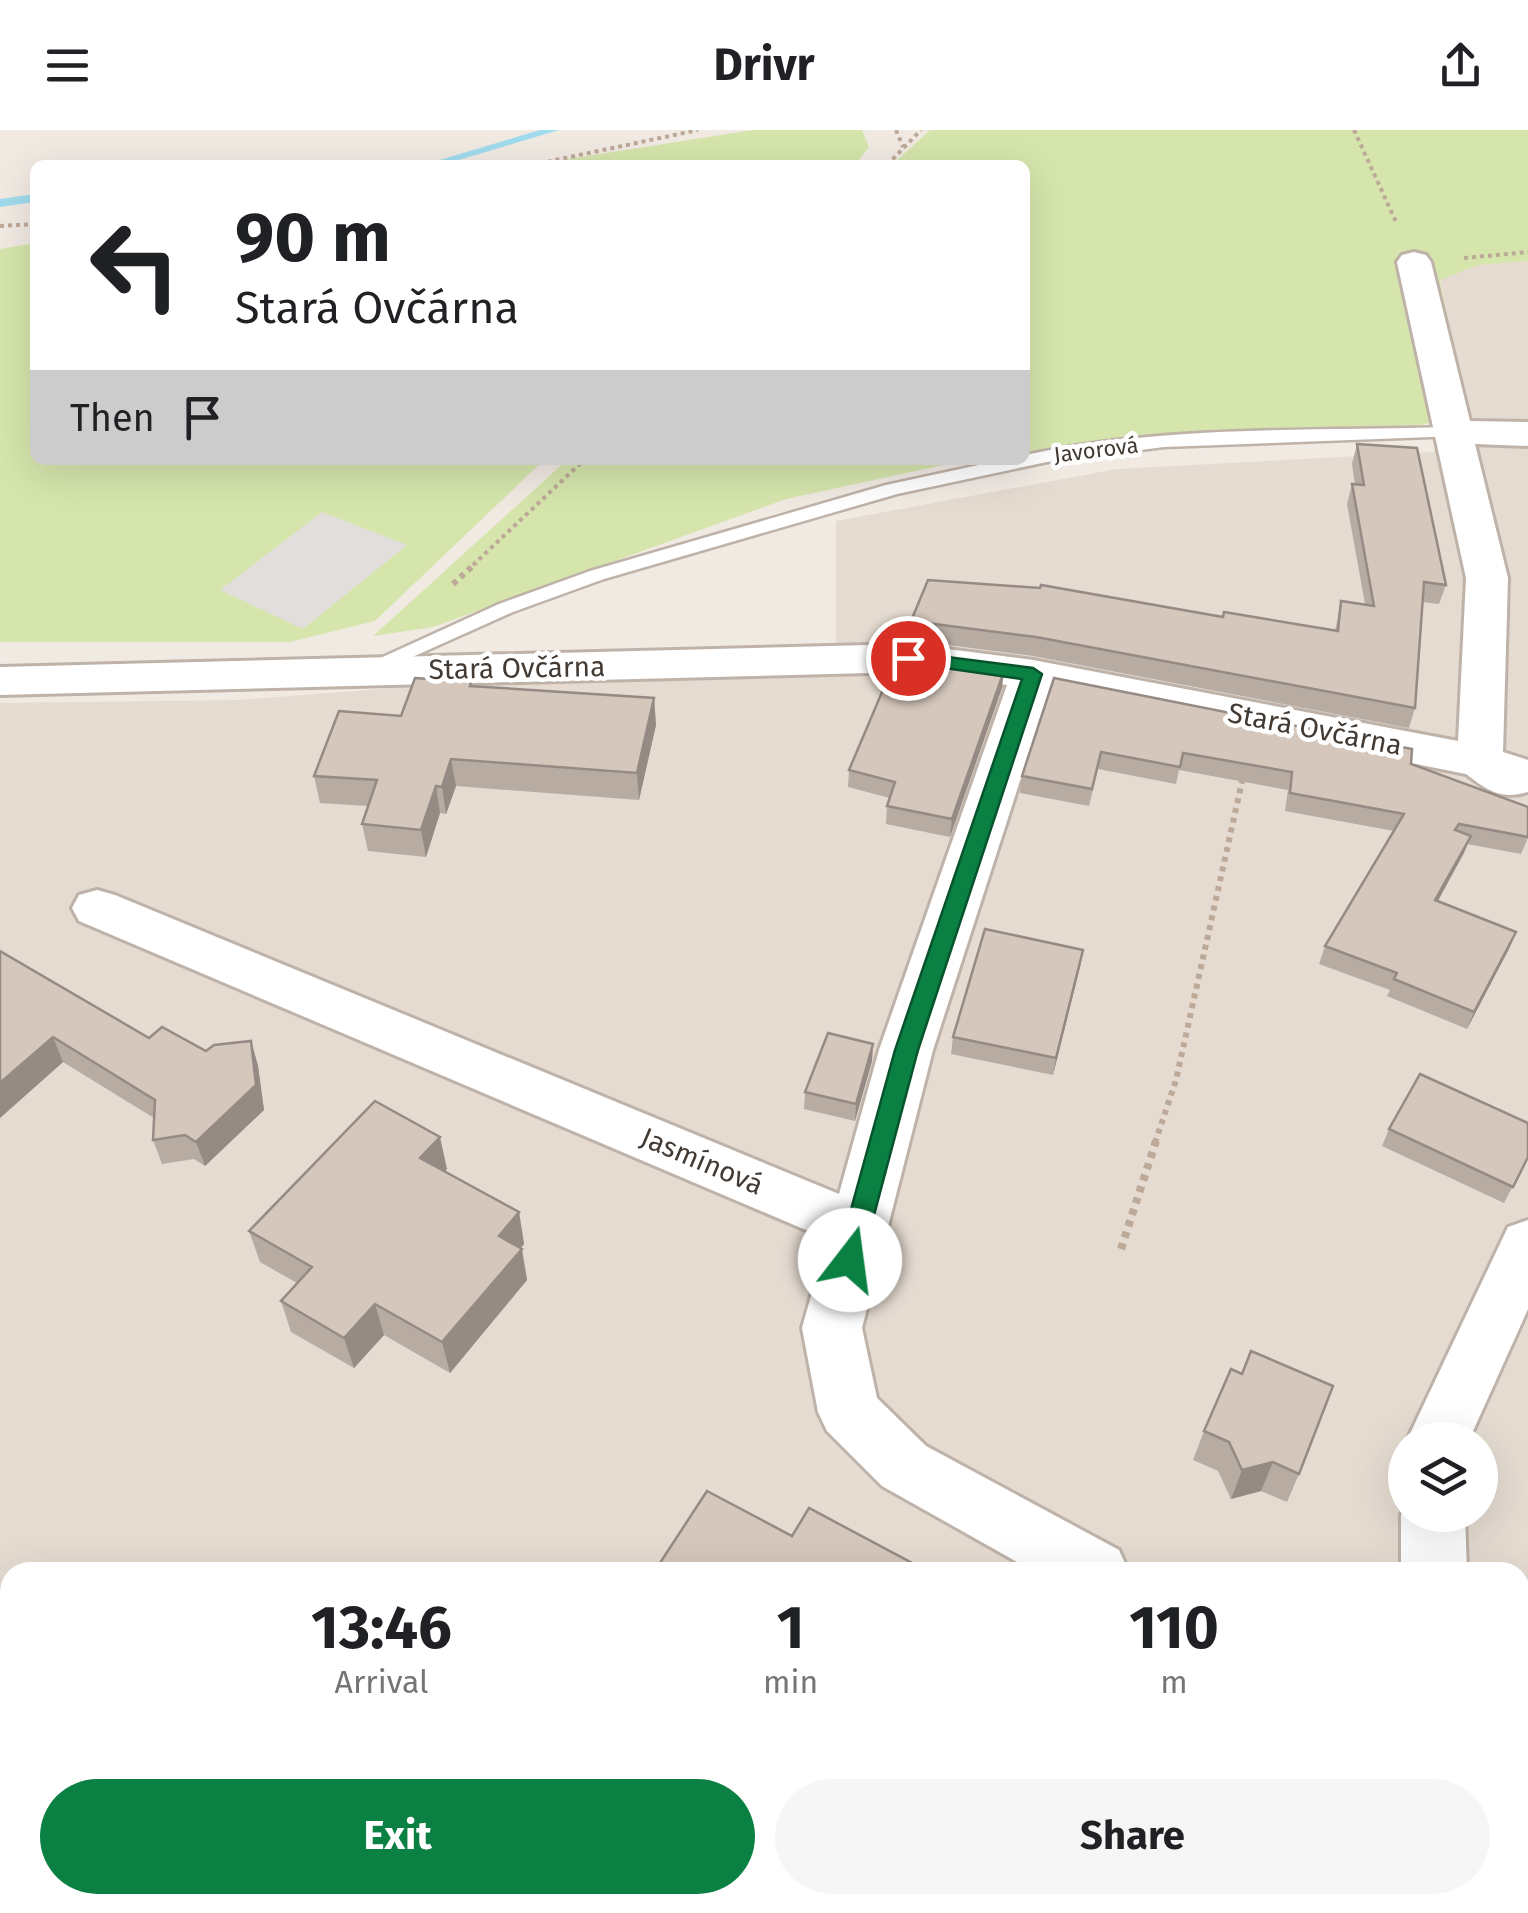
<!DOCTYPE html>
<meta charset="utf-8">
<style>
:root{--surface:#fff;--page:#f6f6f6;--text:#202124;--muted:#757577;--accent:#0b8043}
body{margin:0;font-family:"Fira Sans",sans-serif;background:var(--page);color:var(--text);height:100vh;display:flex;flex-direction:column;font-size:38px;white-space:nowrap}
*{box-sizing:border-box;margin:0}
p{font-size:32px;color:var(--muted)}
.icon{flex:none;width:55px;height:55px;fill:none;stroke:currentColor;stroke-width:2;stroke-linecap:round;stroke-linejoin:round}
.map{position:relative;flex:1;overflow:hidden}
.side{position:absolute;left:0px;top:1432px;width:1530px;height:352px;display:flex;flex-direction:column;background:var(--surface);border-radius:30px 30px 0 0;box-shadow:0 10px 40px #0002}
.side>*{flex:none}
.banner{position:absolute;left:30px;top:30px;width:1000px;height:305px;border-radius:15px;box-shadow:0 10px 40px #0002;background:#fff;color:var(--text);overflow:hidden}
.tools{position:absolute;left:1388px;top:1292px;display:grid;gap:20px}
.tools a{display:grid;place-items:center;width:110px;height:110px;border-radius:50%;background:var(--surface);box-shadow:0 10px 40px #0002;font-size:50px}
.pin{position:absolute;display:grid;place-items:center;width:85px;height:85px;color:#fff;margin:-42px;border:5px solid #fff;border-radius:50%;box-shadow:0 2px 10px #0007}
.me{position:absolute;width:110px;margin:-55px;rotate:15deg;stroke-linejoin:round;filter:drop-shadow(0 0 8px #0008)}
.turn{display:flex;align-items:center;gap:35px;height:210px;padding:0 40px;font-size:45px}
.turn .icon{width:130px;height:130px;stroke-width:2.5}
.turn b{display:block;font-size:70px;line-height:85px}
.then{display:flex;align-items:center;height:95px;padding:0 40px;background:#0003;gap:20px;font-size:38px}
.eta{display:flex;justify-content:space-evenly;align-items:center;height:170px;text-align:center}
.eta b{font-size:60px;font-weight:700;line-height:70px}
.cta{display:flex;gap:20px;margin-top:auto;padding:20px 40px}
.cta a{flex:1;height:115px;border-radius:60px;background:var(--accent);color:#fff;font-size:40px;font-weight:700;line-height:115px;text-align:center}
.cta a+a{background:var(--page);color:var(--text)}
header{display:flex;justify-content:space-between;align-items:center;height:130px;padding:0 40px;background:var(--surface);font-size:45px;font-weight:700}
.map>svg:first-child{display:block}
</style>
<header><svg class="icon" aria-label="menu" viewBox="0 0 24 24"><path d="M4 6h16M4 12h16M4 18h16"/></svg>Drivr<svg class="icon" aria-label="share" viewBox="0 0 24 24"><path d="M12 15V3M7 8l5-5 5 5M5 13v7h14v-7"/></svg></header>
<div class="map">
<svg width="1528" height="1783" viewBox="0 0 1528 1783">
<rect width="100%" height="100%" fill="#f1eae3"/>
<path fill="#e5dbd1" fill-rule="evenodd" d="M 1528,131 L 1528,1783 L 0,1783 L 0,573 L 238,570 L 514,549 L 836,540 L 836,391 L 1117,339 L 1433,322 L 1468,285 L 1440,149 L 1478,135 ZM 1405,1310 L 1480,1310 L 1480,1385 L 1405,1385 ZM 10,1442 L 1520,1442 L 1520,1775 L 10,1775 Z"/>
<path fill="#d5e5ac" d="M 753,0 L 862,0 L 869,17 L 855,35 L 530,35 Z
M 930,0 L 1528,0 L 1528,131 L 1478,135 L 1440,150 L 1466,281 L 1422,295 L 1175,303 L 1025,323 L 1025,35 L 892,35 Z
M 35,113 L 35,330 L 544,330 L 375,491 L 290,512 L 0,512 L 0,119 Z
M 567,330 L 967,330 L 786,369 L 433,497 L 373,506 Z"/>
<path fill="#e1dedb" d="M 322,382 L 407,415 L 303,499 L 220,460 Z"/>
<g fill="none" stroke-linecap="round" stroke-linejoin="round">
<path fill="#a0dced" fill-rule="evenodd" d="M 540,0 L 559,0 L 442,35 L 423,35 Z
M 35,64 L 35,72 L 0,77 L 0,69 Z"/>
<g stroke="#bfb3a9" stroke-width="5">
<path id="lane" d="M 1452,297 L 1458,298 L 1458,306 L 1164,317 L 1047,332 L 897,364 L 604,449 L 513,482 L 370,546 L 363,548 L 352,541 L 499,474 L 590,441 L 886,355 L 1002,330 L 1025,330 L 1025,325 C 1164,295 1310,301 1452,297 Z"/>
</g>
<g stroke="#bfb3a9" stroke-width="6">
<path id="street" d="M 1414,122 L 1426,125 L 1431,132 L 1470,291 L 1528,292 L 1528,316 L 1475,314 L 1508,448 L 1503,622 L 1528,630 L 1528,662 C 1501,670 1488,661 1466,644 L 1049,561 L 933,920 L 862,1198 L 877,1268 L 926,1316 L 1119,1420 L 1129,1442 L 1035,1442 L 882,1356 L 827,1301 L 818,1282 L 802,1198 L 827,1109 L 79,791 L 72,778 L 79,765 L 97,760 L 115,765 L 839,1064 L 879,920 L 1007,555 L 908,542 L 0,565 L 0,537 L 908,514 L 1033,530 L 1458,611 L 1466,448 L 1397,132 L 1402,125 Z
M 1528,1090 L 1528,1179 L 1469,1310 L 1407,1310 L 1508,1097 Z
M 1405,1376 L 1405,1385 L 1465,1385 L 1467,1442 L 1401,1442 L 1401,1385 Z
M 1402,1775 L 1476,1775 L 1476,1783 L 1402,1783 Z"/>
</g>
<path stroke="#bda998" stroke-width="4" stroke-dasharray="4 4" stroke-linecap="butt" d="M 896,0 L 903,17
M 1354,0 L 1397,94
M 532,35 L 698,0
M 887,35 L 921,0
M 0,96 L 35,94
M 1464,128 L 1528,122
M 473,435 L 584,330"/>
<path stroke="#bda998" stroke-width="6" stroke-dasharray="5 5" stroke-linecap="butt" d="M 453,454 L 476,433
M 1155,1013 L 1176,950 L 1243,647"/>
<path stroke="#bda998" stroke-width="8" stroke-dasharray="6 6" stroke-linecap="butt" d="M 1121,1119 L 1156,1011"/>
<use href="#lane" fill="#fff" fill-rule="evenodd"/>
<use href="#street" fill="#fff" fill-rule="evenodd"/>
</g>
<path fill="#b7aba2" d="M 1357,314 L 1446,455 L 1439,474 L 1422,472 L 1415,578 L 1409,598 L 1033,526 L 909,510 L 911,491 L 1223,487 L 1335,501 L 1341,471 L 1365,474 L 1347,374 L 1352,354 L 1355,355 L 1352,334 Z
M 1054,548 L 1411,634 L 1528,708 L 1521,724 L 1467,714 L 1438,771 L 1516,802 L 1467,899 L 1387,866 L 1390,860 L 1319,834 L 1325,816 L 1394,701 L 1285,681 L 1288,660 L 1179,640 L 1176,654 L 1098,639 L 1089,676 L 1020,663 L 1022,646 Z
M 472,556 L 654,568 L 656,595 L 639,670 L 456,656 L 446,684 L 440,683 L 426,727 L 368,721 L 362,694 L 368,676 L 320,673 L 314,646 L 401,586 Z
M 1002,558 L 950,707 L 886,694 L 887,676 L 890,668 L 848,657 L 849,640 Z
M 1083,820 L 1053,945 L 951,924 L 953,907 Z
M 0,821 L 149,908 L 206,921 L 251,911 L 258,936 L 264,980 L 205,1036 L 194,1029 L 162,1034 L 153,1010 L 154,988 L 63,932 L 0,988 Z
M 873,914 L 872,931 L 855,991 L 804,979 L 805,962 Z
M 1389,999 L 1528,1027 L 1504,1073 L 1382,1016 Z
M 447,1039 L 445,1042 L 519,1082 L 524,1114 L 521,1118 L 527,1150 L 450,1243 L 384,1205 L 354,1238 L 291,1202 L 281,1171 L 297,1153 L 260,1132 L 249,1101 Z
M 1204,1301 L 1299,1344 L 1287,1372 L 1261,1361 L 1231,1369 L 1218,1341 L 1193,1330 Z"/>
<path fill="#958b84" d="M 1004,541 L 1002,558 L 950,707 L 952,689 Z
M 654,568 L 656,595 L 639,670 L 637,643 Z
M 451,629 L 456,656 L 446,684 L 442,657 Z
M 436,656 L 440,683 L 426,727 L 421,700 Z
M 1471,706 L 1464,723 L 1429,787 L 1435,770 Z
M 1516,802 L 1509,819 L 1467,899 L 1474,882 Z
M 1083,820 L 1080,837 L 1053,945 L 1056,928 Z
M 53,907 L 63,932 L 0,988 L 0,953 Z
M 251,911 L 258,936 L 264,980 L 205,1036 L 196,1012 Z
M 873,914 L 872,931 L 855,991 L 856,974 Z
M 440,1007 L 447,1039 L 428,1060 L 420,1028 Z
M 519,1082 L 524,1114 L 504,1137 L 499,1106 Z
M 522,1119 L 527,1150 L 450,1243 L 442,1212 Z
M 375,1174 L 384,1205 L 354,1238 L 344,1208 Z
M 1273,1332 L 1261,1361 L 1231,1369 L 1242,1340 Z"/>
<path fill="#d5c7bc" stroke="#958b84" stroke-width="2.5" d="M 1357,314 L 1417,318 L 1446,455 L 1424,452 L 1415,578 L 1036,507 L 911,491 L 928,450 L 1040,458 L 1041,455 L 1223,487 L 1224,482 L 1338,501 L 1341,471 L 1374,476 L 1352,354 L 1364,355 Z
M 896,529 L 1004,541 L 952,689 L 887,676 L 895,652 L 849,640 Z
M 415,548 L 471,552 L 470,556 L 654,568 L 637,643 L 451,629 L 442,657 L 436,656 L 421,700 L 362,694 L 377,650 L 314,646 L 339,581 L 401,586 Z
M 1054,548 L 1412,619 L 1411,634 L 1528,677 L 1528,707 L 1459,694 L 1455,700 L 1471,706 L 1435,770 L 1516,802 L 1474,882 L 1394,849 L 1397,843 L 1325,816 L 1404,684 L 1290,663 L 1292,642 L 1183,623 L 1180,637 L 1101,622 L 1092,659 L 1022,646 Z
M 985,799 L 1083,820 L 1056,928 L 953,907 Z
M 0,821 L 149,908 L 162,897 L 206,921 L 214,915 L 251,911 L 256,955 L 196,1012 L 185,1005 L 153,1010 L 155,970 L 53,907 L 0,953 Z
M 828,903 L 873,914 L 856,974 L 805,962 Z
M 1420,944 L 1528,993 L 1528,1027 L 1513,1057 L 1389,999 Z
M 375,971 L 440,1007 L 420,1028 L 519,1082 L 499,1106 L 522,1119 L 442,1212 L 375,1174 L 344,1208 L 281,1171 L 312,1137 L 249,1101 Z
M 1251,1221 L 1333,1256 L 1299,1344 L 1273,1332 L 1242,1340 L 1229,1312 L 1204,1301 L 1231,1239 L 1242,1244 Z
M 707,1361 L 792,1406 L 809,1378 L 914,1434 L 909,1442 L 670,1442 L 658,1436 Z"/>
<path fill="#0b8043" stroke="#07532c" stroke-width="2.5" d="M 908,522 L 1033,538 L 1042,544 L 918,920 L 862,1130 L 859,1138 L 850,1141 L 841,1138 L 837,1130 L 895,920 L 1022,549 L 902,532 L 902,524 Z"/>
<g text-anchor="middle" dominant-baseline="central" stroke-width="9" stroke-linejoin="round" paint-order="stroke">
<g font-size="22" fill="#423a33" stroke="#fff">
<text transform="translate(1096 320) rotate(-7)">Javorová</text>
</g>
<g font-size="28" fill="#423a33" stroke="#fff">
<text transform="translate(517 538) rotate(-1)">Stará Ovčárna</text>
<text transform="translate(1315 599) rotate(11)">Stará Ovčárna</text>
<text transform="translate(702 1031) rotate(23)">Jasmínová</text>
</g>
</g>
</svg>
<div class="tools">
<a><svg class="icon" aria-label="layers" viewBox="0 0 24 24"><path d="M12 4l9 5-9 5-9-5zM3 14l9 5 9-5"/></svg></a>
</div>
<div class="pin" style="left:908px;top:528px;background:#d93025"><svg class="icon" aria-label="arrive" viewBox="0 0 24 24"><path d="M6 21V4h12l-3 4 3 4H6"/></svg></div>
<svg class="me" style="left:850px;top:1130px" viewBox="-20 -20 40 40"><circle r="19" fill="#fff"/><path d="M0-13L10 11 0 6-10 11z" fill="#0b8043"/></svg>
<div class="banner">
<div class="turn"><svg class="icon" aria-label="left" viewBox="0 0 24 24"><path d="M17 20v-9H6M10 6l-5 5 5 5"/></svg><div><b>90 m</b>Stará Ovčárna</div></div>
<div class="then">Then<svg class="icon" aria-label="arrive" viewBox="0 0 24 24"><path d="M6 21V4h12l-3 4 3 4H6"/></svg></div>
</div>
<section class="side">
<div class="eta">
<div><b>13:46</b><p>Arrival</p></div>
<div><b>1</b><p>min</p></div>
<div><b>110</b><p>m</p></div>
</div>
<div class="cta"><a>Exit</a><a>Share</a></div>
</section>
</div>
